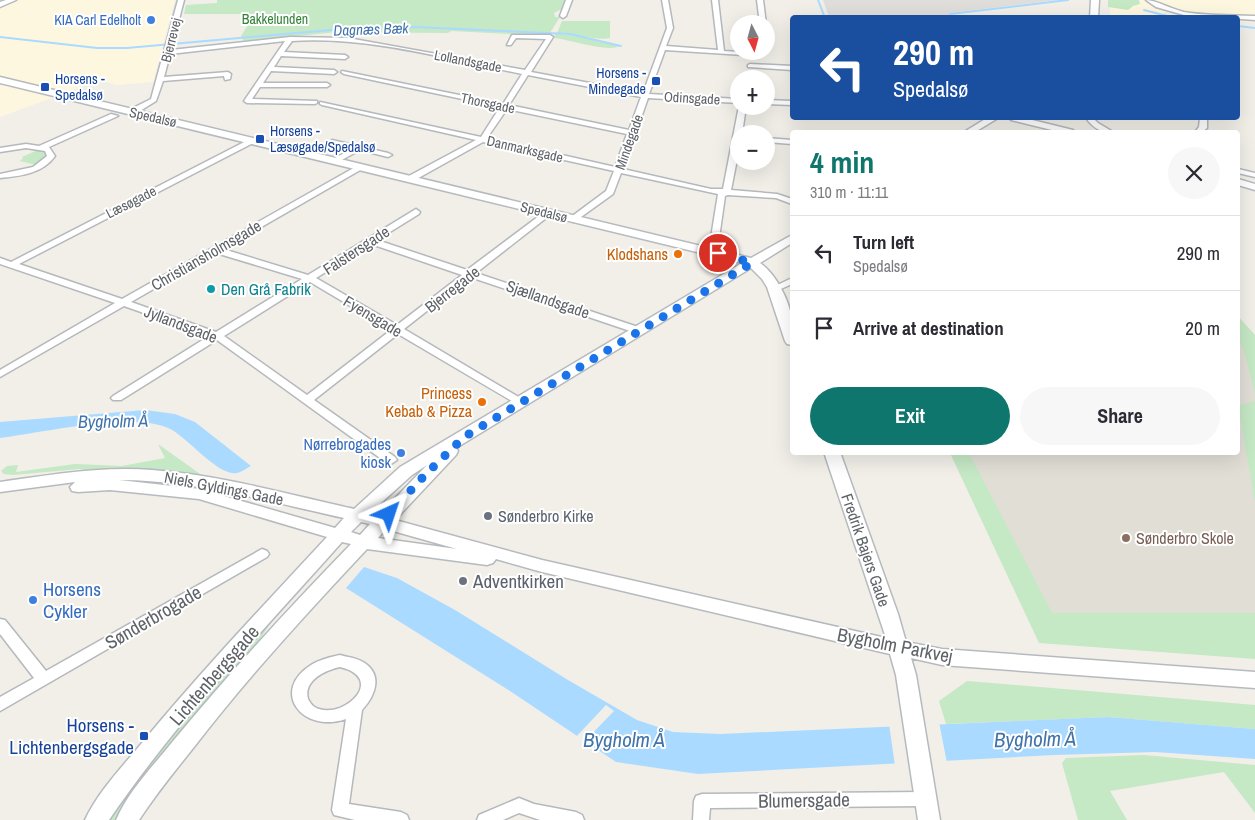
<!DOCTYPE html>
<meta charset="utf-8">
<style>
:root{--surface:#fff;--page:#f7f7f7;--text:#2b2b33;--muted:#7c7c81;--line:#e1e1e2;--accent:#0f766e}
body{margin:0;font-family:"Archivo Narrow",sans-serif;background:var(--page);color:var(--text);height:100vh;display:flex;flex-direction:column;font-size:19px;white-space:nowrap}
*{box-sizing:border-box;margin:0}
p{font-size:16px;color:var(--muted)}
.icon{flex:none;width:28px;height:28px;fill:none;stroke:currentColor;stroke-width:2;stroke-linecap:round;stroke-linejoin:round}
.map{position:relative;flex:1;overflow:hidden}
.details{position:absolute;left:790px;top:130px;width:450px;height:325px;display:flex;flex-direction:column;background:var(--surface);border-radius:5px;box-shadow:0 5px 20px #0002}
.details>*{flex:none}
.guide{position:absolute;left:790px;top:15px;width:450px;height:105px;border-radius:5px;box-shadow:0 5px 20px #0002;background:#1a4fa0;color:#fff;overflow:hidden}
.needle{width:32px;rotate:174deg}
.tools{position:absolute;left:730px;top:15px;display:grid;gap:10px}
.tools a{display:grid;place-items:center;width:45px;height:45px;border-radius:50%;background:var(--surface);box-shadow:0 5px 20px #0002;font-size:25px}
.pin{position:absolute;display:grid;place-items:center;width:42px;height:42px;color:#fff;margin:-21px;border:2px solid #fff;border-radius:50%;box-shadow:0 1px 5px #0007}
.me{position:absolute;width:55px;margin:-28px;rotate:42deg;stroke-linejoin:round;filter:drop-shadow(0 0 4px #0008)}
.turn{display:flex;align-items:center;gap:18px;height:105px;padding:0 20px;font-size:22px}
.turn .icon{width:65px;height:65px;stroke-width:2.5}
.turn b{display:block;font-size:35px;line-height:42px}
.round{display:grid;place-items:center;flex:none;width:52px;height:52px;border-radius:26px;background:var(--page)}
.summary{display:flex;align-items:center;justify-content:space-between;height:85px;padding:0 20px}
h1{font-size:30px;font-weight:700;line-height:38px;color:var(--accent)}
.button{display:flex;gap:10px;margin-top:auto;padding:10px 20px}
.button a{flex:1;height:58px;border-radius:30px;background:var(--accent);color:#fff;font-size:20px;font-weight:700;line-height:58px;text-align:center}
.button a+a{background:var(--page);color:var(--text)}
ul{padding:0;list-style:none}
li{display:flex;align-items:center;gap:15px;height:75px;padding:0 20px;border-top:1px solid var(--line)}
li div{flex:1}
li b{display:block;font-size:19px}
li em{font-style:normal}
.map>svg:first-child{display:block}
</style>
<div class="map">
<svg width="1255" height="820" viewBox="0 0 1255 820">
<rect width="100%" height="100%" fill="#f1efe8"/>
<path fill="#fef7e0" d="M 21,0 L 175,0 L 153,82 L 116,85 L 100,80 L 0,117 L 0,8 Z
M 1110,0 L 1255,0 L 1255,22 L 1238,21 L 1238,18 L 1211,17 L 1164,12 L 1161,17 L 1110,17 Z"/>
<path fill="#e0deda" d="M 823,0 L 1058,0 L 949,13 L 950,18 L 829,17 Z"/>
<path fill="#e1ded6" d="M 1238,332 L 1255,360 L 1255,629 L 1040,624 L 954,453 L 1238,452 Z"/>
<path fill="#c5e8c5" d="M 217,0 L 565,0 L 562,9 L 554,13 L 555,17 L 560,17 L 548,36 L 451,31 L 448,33 L 338,32 L 244,41 L 241,36 L 255,14 L 184,14 L 186,5 L 217,3 Z
M 1108,0 L 1139,0 L 1140,4 L 1133,6 L 1128,10 L 1108,7 Z
M 562,21 L 610,21 L 610,38 C 598,41 572,33 557,33 Z
M 555,34 L 572,35 L 619,46 C 608,53 569,39 554,38 Z
M 40,149 L 47,153 L 45,159 L 36,165 L 20,161 L 23,158 L 22,157 Z
M 1238,316 L 1255,335 L 1255,393 L 1243,348 L 1238,341 Z
M 1255,401 L 1255,502 L 1238,406 Z
M 158,444 L 203,476 L 243,484 L 79,469 L 13,475 L 4,474 L 1,471 L 7,466 L 18,465 L 16,472 L 75,464 L 122,466 L 165,458 Z
M 950,453 L 969,453 L 1052,613 L 1255,613 L 1255,659 L 1039,643 Z
M 264,626 L 268,627 L 250,655 L 119,820 L 103,820 L 122,793 Z
M 967,681 L 1255,705 L 1255,729 L 1108,717 L 946,724 L 939,701 Z
M 1144,755 L 1255,765 L 1255,813 L 1224,772 L 1110,791 L 1127,820 L 1078,820 L 1062,763 L 1066,758 Z"/>
<path fill="#aadaff" d="M 145,410 L 175,414 L 195,422 L 251,466 C 247,468 242,472 237,473 C 218,477 186,435 168,428 C 132,412 41,433 0,438 L 0,422 Z
M 364,567 L 397,578 L 455,610 L 568,680 L 637,720 L 673,732 L 721,734 L 1108,717 L 1255,729 L 1255,759 L 1155,752 L 1054,755 L 698,774 L 616,762 L 513,693 L 346,588 Z"/>
<path fill="#f1efe8" d="M 606,705 L 614,711 L 583,743 L 575,738 Z
M 939,722 L 947,763 L 895,766 L 889,724 Z"/>
<g fill="none" stroke-linecap="round" stroke-linejoin="round">
<path stroke="#aadaff" stroke-width="2" d="M 818,0 L 825,18
M 1144,10 L 1175,18
M 953,18 L 950,14 L 1068,0
M 1238,26 L 1255,28
M 0,37 L 97,48 L 127,48 L 342,29 L 414,27 L 570,34 L 621,46"/>
<g stroke="#b5b8bc" stroke-width="3">
<path id="street" d="M 178,0 L 184,0 L 171,50 L 290,37 L 348,38 L 525,70 L 546,39 L 516,38 L 511,45 L 507,45 L 512,35 L 550,35 L 553,37 L 531,72 L 643,93 L 667,28 L 662,0 L 668,0 L 673,28 L 666,46 L 718,50 L 712,0 L 718,0 L 724,51 L 757,53 L 759,54 L 759,56 L 665,50 L 649,94 L 739,99 L 739,103 L 648,98 L 623,169 L 711,189 L 723,189 L 739,106 L 746,106 L 742,134 L 739,134 L 739,149 L 731,190 L 777,194 L 792,199 L 792,204 L 776,198 L 728,195 L 725,196 L 718,245 L 708,253 L 703,250 L 710,244 L 718,194 L 621,173 L 613,194 L 574,222 L 571,221 L 571,217 L 606,191 L 614,171 L 483,142 L 413,181 L 407,181 L 407,177 L 476,140 L 322,105 L 320,104 L 320,102 L 481,137 L 500,107 L 344,74 L 341,72 L 342,71 L 503,104 L 522,74 C 448,59 367,36 292,41 L 284,52 L 345,55 L 348,57 L 345,59 L 281,56 L 274,67 L 334,70 L 337,72 L 334,74 L 271,71 L 263,83 L 327,83 L 330,85 L 327,87 L 260,87 L 252,99 L 317,101 L 317,103 L 315,104 L 247,103 L 244,101 L 285,41 L 170,54 L 164,77 L 228,72 L 231,74 L 230,79 L 225,80 L 224,76 L 163,81 L 156,101 L 135,114 L 129,114 L 129,110 L 151,99 ZM 528,75 L 641,97 L 629,130 L 509,105 ZM 507,109 L 627,134 L 615,167 L 487,138 Z
M 566,0 L 572,0 L 566,16 L 563,18 L 560,16 Z
M 757,0 L 763,0 L 766,24 L 760,24 Z
M 1146,0 C 1156,0 1171,9 1184,12 C 1207,16 1231,15 1255,16 L 1255,20 L 1184,15 L 1156,7 Z
M 750,64 L 792,66 L 792,70 L 748,67 L 748,65 Z
M 766,100 L 792,101 L 792,105 L 766,104 Z
M 111,114 L 118,116 L 49,147 L 55,156 C 42,174 20,176 0,178 L 0,174 L 33,167 L 47,156 L 45,151 L 26,148 L 0,152 L 0,148 L 26,144 L 39,146 Z
M 1086,118 L 1093,118 L 1098,123 L 1113,132 C 1101,133 1093,128 1086,118 Z
M 1200,118 L 1207,118 L 1207,128 L 1202,132 L 1195,132 L 1199,127 Z
M 252,138 L 256,140 L 255,142 L 19,264 L 122,299 L 359,165 L 363,167 L 362,169 L 223,249 L 308,275 L 416,209 L 420,212 L 419,214 L 377,240 L 467,270 L 547,210 L 551,213 L 550,215 L 476,273 L 644,329 L 645,331 L 644,333 L 636,333 L 470,277 L 404,329 L 527,402 L 521,405 L 517,404 L 398,334 L 314,400 L 395,457 L 397,460 L 391,464 L 387,463 L 217,340 L 121,400 L 113,400 L 111,398 L 113,396 L 209,336 L 124,306 L 0,377 L 0,370 L 115,303 L 0,264 L 0,258 L 11,262 ZM 371,244 L 462,275 L 397,325 L 316,278 ZM 216,253 L 302,279 L 216,332 L 131,302 ZM 310,282 L 391,330 L 307,395 L 224,336 Z
M 766,138 L 792,140 L 792,144 L 766,142 Z
M 332,140 L 388,153 L 392,155 L 388,157 L 360,150 L 336,163 L 333,163 L 333,159 L 352,149 L 332,144 Z
M 1238,169 L 1255,173 L 1255,177 L 1238,173 Z
M 792,278 L 792,284 L 774,292 L 769,289 Z
M 262,549 L 267,551 L 269,554 L 267,557 L 0,711 L 0,697 L 34,678 L 0,634 L 0,619 L 5,620 L 46,671 Z
M 340,655 C 347,657 357,658 363,662 C 383,674 376,695 362,710 L 349,804 L 401,812 L 407,815 L 409,820 L 355,820 L 334,815 L 332,810 L 346,719 C 302,734 270,691 311,665 C 319,660 330,657 340,655 ZM 340,667 C 386,678 346,718 319,709 C 314,708 310,703 308,699 C 303,680 326,670 340,667 Z
M 925,792 L 931,794 L 933,799 L 931,804 L 925,806 L 710,808 L 709,820 L 693,820 L 694,801 L 696,796 L 702,794 Z
M 519,798 L 534,804 L 576,812 L 582,815 L 584,820 L 540,820 L 519,813 L 503,820 L 477,820 L 479,815 Z"/>
</g>
<g stroke="#b6babf" stroke-width="3">
<path id="secondary" d="M 6,0 L 16,0 L 0,7 L 0,2 Z
M 1091,0 L 1099,0 L 1098,18 L 1090,18 Z
M 0,77 L 751,258 L 792,235 L 792,243 L 760,263 C 776,274 790,301 792,321 C 793,329 792,337 792,345 L 787,344 L 785,341 L 767,287 L 762,279 L 751,268 L 456,448 L 458,451 L 456,455 L 395,520 L 542,560 L 886,638 L 824,452 L 840,452 L 898,614 L 906,642 L 942,649 L 1255,672 L 1255,688 L 942,665 L 911,658 L 916,675 L 940,820 L 918,820 L 896,675 L 890,654 L 542,572 L 496,559 L 493,563 L 487,565 L 367,549 C 307,613 248,677 194,747 C 175,771 156,794 139,820 L 116,820 C 129,790 154,765 174,740 C 230,672 289,608 351,544 L 342,542 C 262,632 177,720 109,820 L 85,820 C 99,790 125,764 146,738 C 203,669 266,603 327,537 L 199,499 L 110,490 L 78,492 L 72,491 L 70,487 L 75,482 L 0,492 L 0,482 C 50,475 101,466 152,470 C 220,475 287,494 354,509 L 400,467 L 742,263 L 0,83 ZM 427,465 L 379,515 L 370,513 L 412,475 ZM 119,480 C 196,480 270,502 344,518 L 335,528 L 200,489 ZM 361,522 L 370,524 L 360,535 L 351,532 ZM 386,529 L 457,549 L 378,538 Z
M 987,118 L 998,118 L 975,132 L 964,132 Z
M 1009,118 L 1024,118 L 1073,130 L 1075,132 L 1060,132 L 1011,120 Z
M 1238,179 L 1255,184 L 1255,190 L 1238,185 Z"/>
</g>
<use href="#street" fill="#fff" fill-rule="evenodd"/>
<use href="#secondary" fill="#fff" fill-rule="evenodd"/>
</g>
<g fill="none" stroke-linecap="round" stroke-linejoin="round">
<path stroke="#1a73e8" stroke-width="9" stroke-dasharray="0 16.2" d="M 389,514 L 424,476 L 464,437 L 752,263 L 718,253"/>
</g>
<g fill="#3f7fe0" stroke="#fff" stroke-width="2">
<circle cx="151" cy="20" r="5"/>
<circle cx="401" cy="453" r="5"/>
<circle cx="33" cy="600" r="5"/>
</g>
<g fill="#1a4fb4" stroke="#fff" stroke-width="2">
<rect x="651" y="76" width="10" height="10" rx="2.5"/>
<rect x="40" y="82" width="10" height="10" rx="2.5"/>
<rect x="255" y="134" width="10" height="10" rx="2.5"/>
<rect x="139" y="731" width="10" height="10" rx="2.5"/>
</g>
<g fill="#e8710a" stroke="#fff" stroke-width="2">
<circle cx="678" cy="254" r="5"/>
<circle cx="482" cy="402" r="5"/>
</g>
<circle fill="#0f9aa8" stroke="#fff" stroke-width="2" cx="211" cy="289" r="5"/>
<g fill="#6b7280" stroke="#fff" stroke-width="2">
<circle cx="488" cy="516" r="5"/>
<circle cx="463" cy="581" r="5"/>
</g>
<circle fill="#8d6e63" stroke="#fff" stroke-width="2" cx="1126" cy="538" r="5"/>
<g text-anchor="middle" dominant-baseline="central" stroke-width="4" stroke-linejoin="round" paint-order="stroke">
<g font-size="14" fill="#348238" stroke="#fff">
<text x="275" y="19">Bakkelunden</text>
</g>
<g font-size="14" fill="#366cbe" stroke="#fff" text-anchor="end">
<text x="141" y="20">KIA Carl Edelholt</text>
</g>
<g font-size="14" fill="#5f6368" stroke="#fff">
<text transform="translate(171 40) rotate(-76)">Bjerrevej</text>
<text transform="translate(468 61) rotate(11)">Lollandsgade</text>
<text transform="translate(692 98) rotate(3)">Odinsgade</text>
<text transform="translate(488 103) rotate(12)">Thorsgade</text>
<text transform="translate(153 117) rotate(13)">Spedalsø</text>
<text transform="translate(629 142) rotate(-70)">Mindegade</text>
<text transform="translate(525 149) rotate(13)">Danmarksgade</text>
<text transform="translate(131 202) rotate(-27)">Læsøgade</text>
<text transform="translate(544 212) rotate(14)">Spedalsø</text>
</g>
<g font-size="14" fill="#164399" stroke="#fff" text-anchor="start">
<text x="646" y="73" text-anchor="end">Horsens -<tspan x="646" dy="16">Mindegade</tspan></text>
<text x="55" y="79">Horsens -<tspan x="55" dy="16">Spedalsø</tspan></text>
<text x="270" y="131">Horsens -<tspan x="270" dy="16">Læsøgade/Spedalsø</tspan></text>
</g>
<g font-size="15" font-style="italic" fill="#4174aa" stroke="#fff">
<text transform="translate(371 29) rotate(-2)">Dagnæs Bæk</text>
</g>
<g font-size="16" fill="#5f6368" stroke="#fff">
<text transform="translate(356 250) rotate(-33)">Falstersgade</text>
<text transform="translate(206 255) rotate(-30)">Christiansholmsgade</text>
<text transform="translate(452 289) rotate(-38)">Bjerregade</text>
<text transform="translate(548 299) rotate(19)">Sjællandsgade</text>
<text transform="translate(373 316) rotate(31)">Fyensgade</text>
<text transform="translate(181 324) rotate(21)">Jyllandsgade</text>
<text transform="translate(224 488) rotate(11)">Niels Gyldings Gade</text>
<text transform="translate(866 550) rotate(71)">Fredrik Bajers Gade</text>
</g>
<g font-size="16" fill="#c56008" stroke="#fff" text-anchor="end">
<text x="668" y="254">Klodshans</text>
<text x="472" y="393">Princess<tspan x="472" dy="18">Kebab &amp; Pizza</tspan></text>
</g>
<g font-size="16" fill="#0d838f" stroke="#fff" text-anchor="start">
<text x="221" y="289">Den Grå Fabrik</text>
</g>
<g font-size="16" fill="#366cbe" stroke="#fff" text-anchor="end">
<text x="391" y="444">Nørrebrogades<tspan x="391" dy="18">kiosk</tspan></text>
</g>
<g font-size="16" fill="#5b616d" stroke="#fff" text-anchor="start">
<text x="498" y="516">Sønderbro Kirke</text>
</g>
<g font-size="16" fill="#785e54" stroke="#fff" text-anchor="start">
<text x="1136" y="538">Sønderbro Skole</text>
</g>
<g font-size="18" font-style="italic" fill="#4174aa" stroke="#fff">
<text transform="translate(113 421) rotate(-1)">Bygholm Å</text>
</g>
<g font-size="19" fill="#5b616d" stroke="#fff" text-anchor="start">
<text x="473" y="581">Adventkirken</text>
</g>
<g font-size="19" fill="#366cbe" stroke="#fff" text-anchor="start">
<text x="43" y="589">Horsens<tspan x="43" dy="22">Cykler</tspan></text>
</g>
<g font-size="19" fill="#5f6368" stroke="#fff">
<text transform="translate(153 617) rotate(-30)">Sønderbrogade</text>
<text transform="translate(895 645) rotate(11)">Bygholm Parkvej</text>
<text transform="translate(214 675) rotate(-49)">Lichtenbergsgade</text>
<text transform="translate(804 800) rotate(-1)">Blumersgade</text>
</g>
<g font-size="19" fill="#164399" stroke="#fff" text-anchor="end">
<text x="134" y="725">Horsens -<tspan x="134" dy="22">Lichtenbergsgade</tspan></text>
</g>
<g font-size="21" font-style="italic" fill="#4174aa" stroke="#fff">
<text x="624" y="739">Bygholm Å</text>
<text transform="translate(1035 739) rotate(-1)">Bygholm Å</text>
</g>
</g>
</svg>
<div class="tools">
<a><svg class="needle" viewBox="-14 -14 28 28"><path d="M0-13l5 13h-10z" fill="#e53935"/><path d="M0 13l5-13h-10z" fill="#7c7c81"/></svg></a>
<a>+</a>
<a>−</a>
</div>
<div class="pin" style="left:718px;top:253px;background:#d93025"><svg class="icon" aria-label="arrive" viewBox="0 0 24 24"><path d="M6 21V4h12l-3 4 3 4H6"/></svg></div>
<svg class="me" style="left:389px;top:514px" viewBox="-20 -20 40 40"><path d="M0-17L14 15 0 8-14 15z" fill="#1a73e8" stroke="#fff" stroke-width="4"/></svg>
<div class="guide">
<div class="turn"><svg class="icon" aria-label="left" viewBox="0 0 24 24"><path d="M17 20v-9H6M10 6l-5 5 5 5"/></svg><div><b>290 m</b>Spedalsø</div></div>
</div>
<section class="details">
<div class="summary"><div><h1>4 min</h1><p>310 m · 11:11</p></div><a class="round"><svg class="icon" aria-label="close" viewBox="0 0 24 24"><path d="M6 6l12 12M18 6L6 18"/></svg></a></div>
<ul>
<li><svg class="icon" aria-label="left" viewBox="0 0 24 24"><path d="M17 20v-9H6M10 6l-5 5 5 5"/></svg><div><b>Turn left</b><p>Spedalsø</p></div><em>290 m</em></li>
<li><svg class="icon" aria-label="arrive" viewBox="0 0 24 24"><path d="M6 21V4h12l-3 4 3 4H6"/></svg><div><b>Arrive at destination</b></div><em>20 m</em></li>
</ul>
<div class="button"><a>Exit</a><a>Share</a></div>
</section>
</div>
